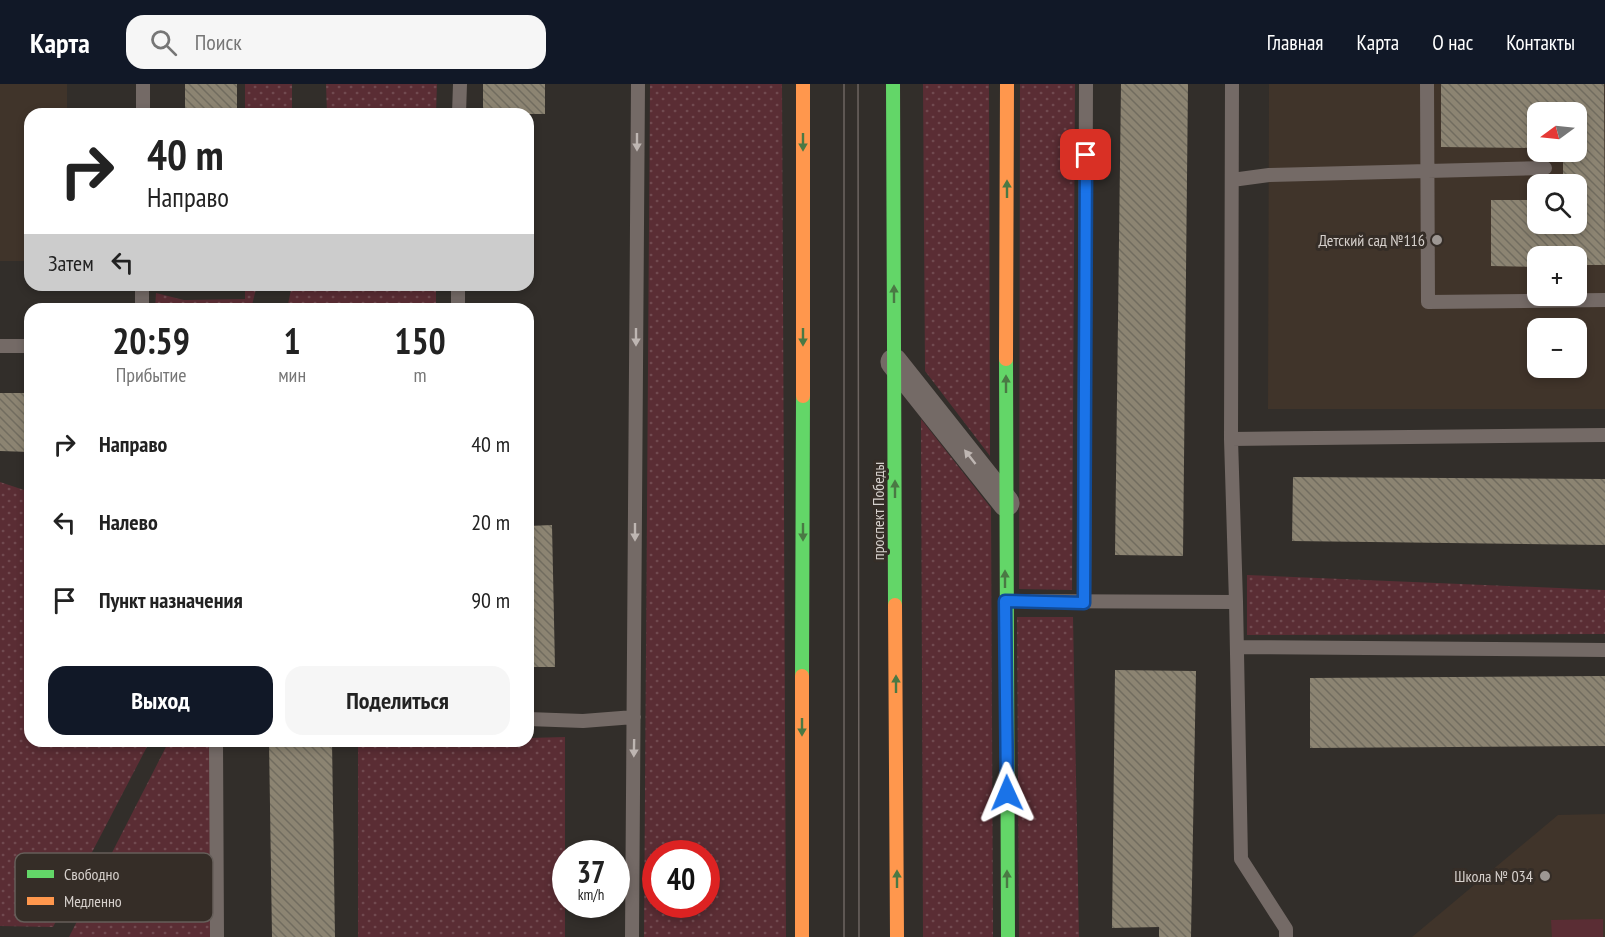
<!DOCTYPE html>
<html lang="ru">
<meta charset="utf-8">
<style>
:root{--surface:#fff;--page:#f6f6f6;--text:#222;--muted:#767676;--accent:#111827}
body{margin:0;font-family:"PT Sans Narrow",sans-serif;background:var(--page);color:var(--text);height:100vh;display:flex;flex-direction:column;font-size:22px;white-space:nowrap}
*{box-sizing:border-box;margin:0}
p{font-size:20px;color:var(--muted)}
.icon{flex:none;width:33px;height:33px;fill:none;stroke:currentColor;stroke-width:2;stroke-linecap:round;stroke-linejoin:round}
.map{position:relative;flex:1;overflow:hidden}
.panel{position:absolute;left:24px;top:219px;width:510px;height:444px;display:flex;flex-direction:column;background:var(--surface);border-radius:18px;box-shadow:0 3px 9px #0003}
.panel>*{flex:none}
.hud{position:absolute;left:24px;top:24px;width:510px;height:183px;border-radius:18px;box-shadow:0 3px 9px #0003;background:#fff;color:var(--text);overflow:hidden}
.needle{width:39px;rotate:255deg}
.fabs{position:absolute;left:1527px;top:18px;display:grid;gap:12px}
.fabs a{display:grid;place-items:center;width:60px;height:60px;border-radius:12px;background:var(--surface);box-shadow:0 3px 9px #0003;font-size:30px}
.speed{position:absolute;left:552px;top:756px;display:flex;gap:12px;font-size:30px;font-weight:700;text-align:center}
.speed>*{display:grid;place-content:center;width:78px;height:78px;border-radius:50%;background:var(--surface);box-shadow:0 3px 9px #0003;line-height:1}
.speed small{font-size:15px;font-weight:400}
.speed .limit{border:9px solid #d22;background:#fff;color:#111}
.pin{position:absolute;display:grid;place-items:center;width:51px;height:51px;color:#fff;margin:-26px;border-radius:12px;box-shadow:0 3px 9px #0006}
.me{position:absolute;width:66px;margin:-33px;rotate:359deg;stroke-linejoin:round;filter:drop-shadow(0 0 4px #0008)}
.turn{display:flex;align-items:center;gap:21px;height:126px;padding:0 24px;font-size:27px}
.turn .icon{width:78px;height:78px;stroke-width:2.5}
.turn b{display:block;font-size:42px;line-height:51px}
.then{display:flex;align-items:center;height:57px;padding:0 24px;background:#0003;gap:12px;font-size:22px}
.eta{display:flex;justify-content:space-evenly;align-items:center;height:102px;text-align:center}
.eta b{font-size:36px;font-weight:800;line-height:42px}
.primary-button{display:flex;gap:12px;margin-top:auto;padding:12px 24px}
.primary-button a{flex:1;height:69px;border-radius:18px;background:var(--accent);color:#fff;font-size:24px;font-weight:800;line-height:69px;text-align:center}
.primary-button a+a{background:var(--page);color:var(--text)}
ul{padding:0;list-style:none}
li{display:flex;align-items:center;gap:18px;height:78px;padding:0 24px}
li div{flex:1}
li b{display:block;font-size:22px}
li em{font-style:normal}
header{display:flex;align-items:center;gap:36px;box-sizing:border-box;height:84px;padding:0 30px;background:var(--accent);color:#fff}
header strong{font-size:28px}
nav{display:flex;gap:33px;margin-inline-start:auto;font-size:21px}
.search{width:420px;height:54px;background:var(--page);display:flex;align-items:center;gap:15px;box-sizing:border-box;padding:0 21px;border-radius:18px;color:var(--muted);font-size:22px}
.map>svg:first-child{display:block}
</style>
<header>
<strong>Карта</strong>
<div class="search"><svg class="icon" aria-label="search" viewBox="0 0 24 24"><circle cx="10" cy="10" r="6"/><path d="M15 15l6 6"/></svg>Поиск</div>
<nav><a>Главная</a><a>Карта</a><a>О нас</a><a>Контакты</a></nav>
</header>
<div class="map">
<svg width="1605" height="853" viewBox="0 0 1605 853">
<defs>
<pattern id="grass-dots" width="8" height="8" patternUnits="userSpaceOnUse" patternTransform="scale(1.5)"><rect width="8" height="8" fill="#5a2d34"/><path d="M2 2h.1M6 6h.1" fill="none" stroke="#714a50" stroke-width="1.8" stroke-linecap="round"/></pattern>
<pattern id="building-back-hatch" width="6" height="6" patternUnits="userSpaceOnUse" patternTransform="scale(1.5)"><rect width="6" height="6" fill="#8c8472"/><path d="M-1 5l2 2M0 0l6 6M5-1l2 2" fill="none" stroke="#716c5f"/></pattern>
</defs>
<rect width="100%" height="100%" fill="#322e2a"/>
<path fill="#40342a" fill-rule="evenodd" d="M 0,0 L 67,0 L 67,30 L 30,30 L 30,177 L 0,177 Z
M 1269,0 L 1605,0 L 1605,325 L 1268,325 ZM 1538,28 L 1576,28 L 1576,68 L 1538,68 ZM 1538,100 L 1576,100 L 1576,140 L 1538,140 ZM 1538,172 L 1576,172 L 1576,212 L 1538,212 ZM 1538,244 L 1576,244 L 1576,284 L 1538,284 Z
M 1605,730 L 1605,853 L 1412,853 L 1558,731 Z"/>
<path fill="url(#grass-dots)" fill-rule="evenodd" d="M 245,0 L 292,0 L 292,30 L 245,30 Z
M 326,0 L 437,0 L 436,30 L 327,30 Z
M 650,0 L 782,0 L 786,853 L 644,853 ZM 656,770 L 706,770 L 706,820 L 656,820 Z
M 923,0 L 989,0 L 990,372 L 925,287 Z
M 1020,0 L 1075,0 L 1072,506 L 1019,505 Z
M 245,201 L 257,201 L 251,225 L 155,225 L 156,209 L 184,216 L 245,215 Z
M 292,201 L 436,201 L 436,225 L 287,225 Z
M 921,335 L 991,424 L 993,853 L 923,853 Z
M 0,398 L 30,408 L 30,657 L 150,657 L 53,843 L 0,842 Z
M 1247,491 L 1605,506 L 1605,550 L 1247,551 Z
M 1017,533 L 1073,533 L 1079,853 L 1019,853 Z
M 565,653 L 565,853 L 358,853 L 358,657 L 528,657 L 528,654 Z
M 169,657 L 210,657 L 210,853 L 69,853 Z"/>
<path fill="#5a2d34" d="M 1603,835 L 1603,853 L 1552,853 L 1551,836 Z"/>
<path fill="url(#building-back-hatch)" d="M 185,0 L 237,0 L 237,30 L 185,30 Z
M 483,0 L 545,0 L 545,30 L 483,30 Z
M 1121,0 L 1188,0 L 1183,472 L 1115,471 Z
M 1441,0 L 1604,0 L 1605,181 L 1576,181 L 1576,172 L 1538,172 L 1538,183 L 1491,182 L 1491,116 L 1538,116 L 1538,140 L 1576,140 L 1576,100 L 1563,100 L 1563,68 L 1576,68 L 1576,28 L 1538,28 L 1538,64 L 1441,63 Z
M 0,309 L 30,309 L 30,368 L 0,367 Z
M 1293,393 L 1605,395 L 1605,461 L 1292,457 Z
M 552,441 L 555,583 L 528,583 L 528,442 Z
M 1115,586 L 1196,587 L 1191,853 L 1159,853 L 1159,843 L 1112,844 Z
M 1605,592 L 1605,662 L 1310,664 L 1310,594 Z
M 269,657 L 332,657 L 335,853 L 272,853 Z"/>
<g fill="none" stroke-linecap="round" stroke-linejoin="round">
<path stroke="#746a66" stroke-width="14" d="M 1427,0 L 1428,218 L 1605,216
M 143,30 L 143,0
M 459,30 L 460,0
M 1232,96 L 1269,91 L 1545,84
M 142,225 L 142,201
M 458,225 L 458,201
M 0,262 L 30,262
M 1231,355 L 1605,351
M 1005,517 L 1236,518 L 1231,355 L 1232,0
M 1236,518 L 1241,775 L 1286,845 L 1286,853
M 1084,519 L 1086,0
M 1237,563 L 1605,566
M 528,635 L 583,637 L 634,633
M 216,657 L 217,853
M 632,853 L 638,0"/>
<path stroke="#746a66" stroke-width="27" d="M 894,278 L 1006,419"/>
<path stroke="#63d668" stroke-width="14" d="M 893,0 L 895,521
M 1006,275 L 1008,853
M 802,592 L 803,312"/>
<path stroke="#ff974d" stroke-width="14" d="M 1006,275 L 1007,0
M 803,312 L 803,0
M 895,521 L 897,853
M 802,853 L 802,592"/>
<path stroke="#6d6561" stroke-width="1.5" d="M 844,0 L 844,853
M 858,0 L 859,853"/>
</g>
<defs><path id="oneway-solid" d="M-6-.8H1V-3.2L6.5 0L1 3.2V.8H-6Z" transform="scale(1.5)"/></defs>
<g fill="#beb6b2">
<use href="#oneway-solid" transform="translate(637 58) rotate(90)"/>
<use href="#oneway-solid" transform="translate(636 253) rotate(90)"/>
<use href="#oneway-solid" transform="translate(970 373) rotate(-128)"/>
<use href="#oneway-solid" transform="translate(635 448) rotate(90)"/>
<use href="#oneway-solid" transform="translate(634 664) rotate(91)"/>
</g>
<g fill="#4a7944">
<use href="#oneway-solid" transform="translate(803 58) rotate(90)"/>
<use href="#oneway-solid" transform="translate(1007 105) rotate(-90)"/>
<use href="#oneway-solid" transform="translate(894 210) rotate(-90)"/>
<use href="#oneway-solid" transform="translate(803 253) rotate(90)"/>
<use href="#oneway-solid" transform="translate(1006 300) rotate(-90)"/>
<use href="#oneway-solid" transform="translate(895 405) rotate(-90)"/>
<use href="#oneway-solid" transform="translate(803 448) rotate(90)"/>
<use href="#oneway-solid" transform="translate(1005 495) rotate(-90)"/>
<use href="#oneway-solid" transform="translate(896 600) rotate(-90)"/>
<use href="#oneway-solid" transform="translate(802 643) rotate(90)"/>
<use href="#oneway-solid" transform="translate(897 795) rotate(-90)"/>
<use href="#oneway-solid" transform="translate(1007 795) rotate(-90)"/>
</g>
<g fill="none" stroke-linecap="round" stroke-linejoin="round">
<g stroke="#114b97" stroke-width="15">
<path id="route" d="M 1007,709 L 1005,517 L 1084,519 L 1086,71"/>
</g>
<use href="#route" stroke="#1a73e8" stroke-width="10"/>
</g>
<g fill="#9d9793" stroke="#352d27" stroke-width="2">
<circle cx="1437" cy="156" r="6"/>
<circle cx="1545" cy="792" r="6"/>
</g>
<g text-anchor="middle" dominant-baseline="central" stroke-width="6" stroke-linejoin="round" paint-order="stroke">
<g font-size="16" fill="#d6d0cc" stroke="#352d27" text-anchor="end">
<text x="1425" y="156">Детский сад №116</text>
<text x="1533" y="792">Школа № 034</text>
</g>
<g font-size="16" fill="#d6d0cc" stroke="#352d27">
<text transform="translate(878 427) rotate(-90)">проспект Победы</text>
</g>
</g>
<rect x="15" y="769" width="198" height="69" rx="9" fill="#352d27" stroke="#655e59" stroke-width="1.5"/>
<rect x="27" y="786" width="27" height="8" fill="#63d668"/>
<rect x="27" y="813" width="27" height="8" fill="#ff974d"/>
<g font-size="16" fill="#d6d0cc">
<text x="64" y="796">Свободно</text>
<text x="64" y="823">Медленно</text>
</g>
</svg>
<div class="fabs">
<a><svg class="needle" viewBox="-14 -14 28 28"><path d="M0-13l5 13h-10z" fill="#e53935"/><path d="M0 13l5-13h-10z" fill="#767676"/></svg></a>
<a><svg class="icon" aria-label="search" viewBox="0 0 24 24"><circle cx="10" cy="10" r="6"/><path d="M15 15l6 6"/></svg></a>
<a>+</a>
<a>−</a>
</div>
<div class="speed"><div>37<small>km/h</small></div><div class="limit">40</div></div>
<div class="pin" style="left:1086px;top:71px;background:#d93025"><svg class="icon" aria-label="arrive" viewBox="0 0 24 24"><path d="M6 21V4h12l-3 4 3 4H6"/></svg></div>
<svg class="me" style="left:1007px;top:709px" viewBox="-20 -20 40 40"><path d="M0-17L14 15 0 8-14 15z" fill="#1a73e8" stroke="#fff" stroke-width="4"/></svg>
<div class="hud">
<div class="turn"><svg class="icon" aria-label="right" viewBox="0 0 24 24"><path d="M7 20v-9h11M14 6l5 5-5 5"/></svg><div><b>40 m</b>Направо</div></div>
<div class="then">Затем<svg class="icon" aria-label="left" viewBox="0 0 24 24"><path d="M17 20v-9H6M10 6l-5 5 5 5"/></svg></div>
</div>
<section class="panel">
<div class="eta">
<div><b>20:59</b><p>Прибытие</p></div>
<div><b>1</b><p>мин</p></div>
<div><b>150</b><p>m</p></div>
</div>
<ul>
<li><svg class="icon" aria-label="right" viewBox="0 0 24 24"><path d="M7 20v-9h11M14 6l5 5-5 5"/></svg><div><b>Направо</b></div><em>40 m</em></li>
<li><svg class="icon" aria-label="left" viewBox="0 0 24 24"><path d="M17 20v-9H6M10 6l-5 5 5 5"/></svg><div><b>Налево</b></div><em>20 m</em></li>
<li><svg class="icon" aria-label="arrive" viewBox="0 0 24 24"><path d="M6 21V4h12l-3 4 3 4H6"/></svg><div><b>Пункт назначения</b></div><em>90 m</em></li>
</ul>
<div class="primary-button"><a>Выход</a><a>Поделиться</a></div>
</section>
</div>
